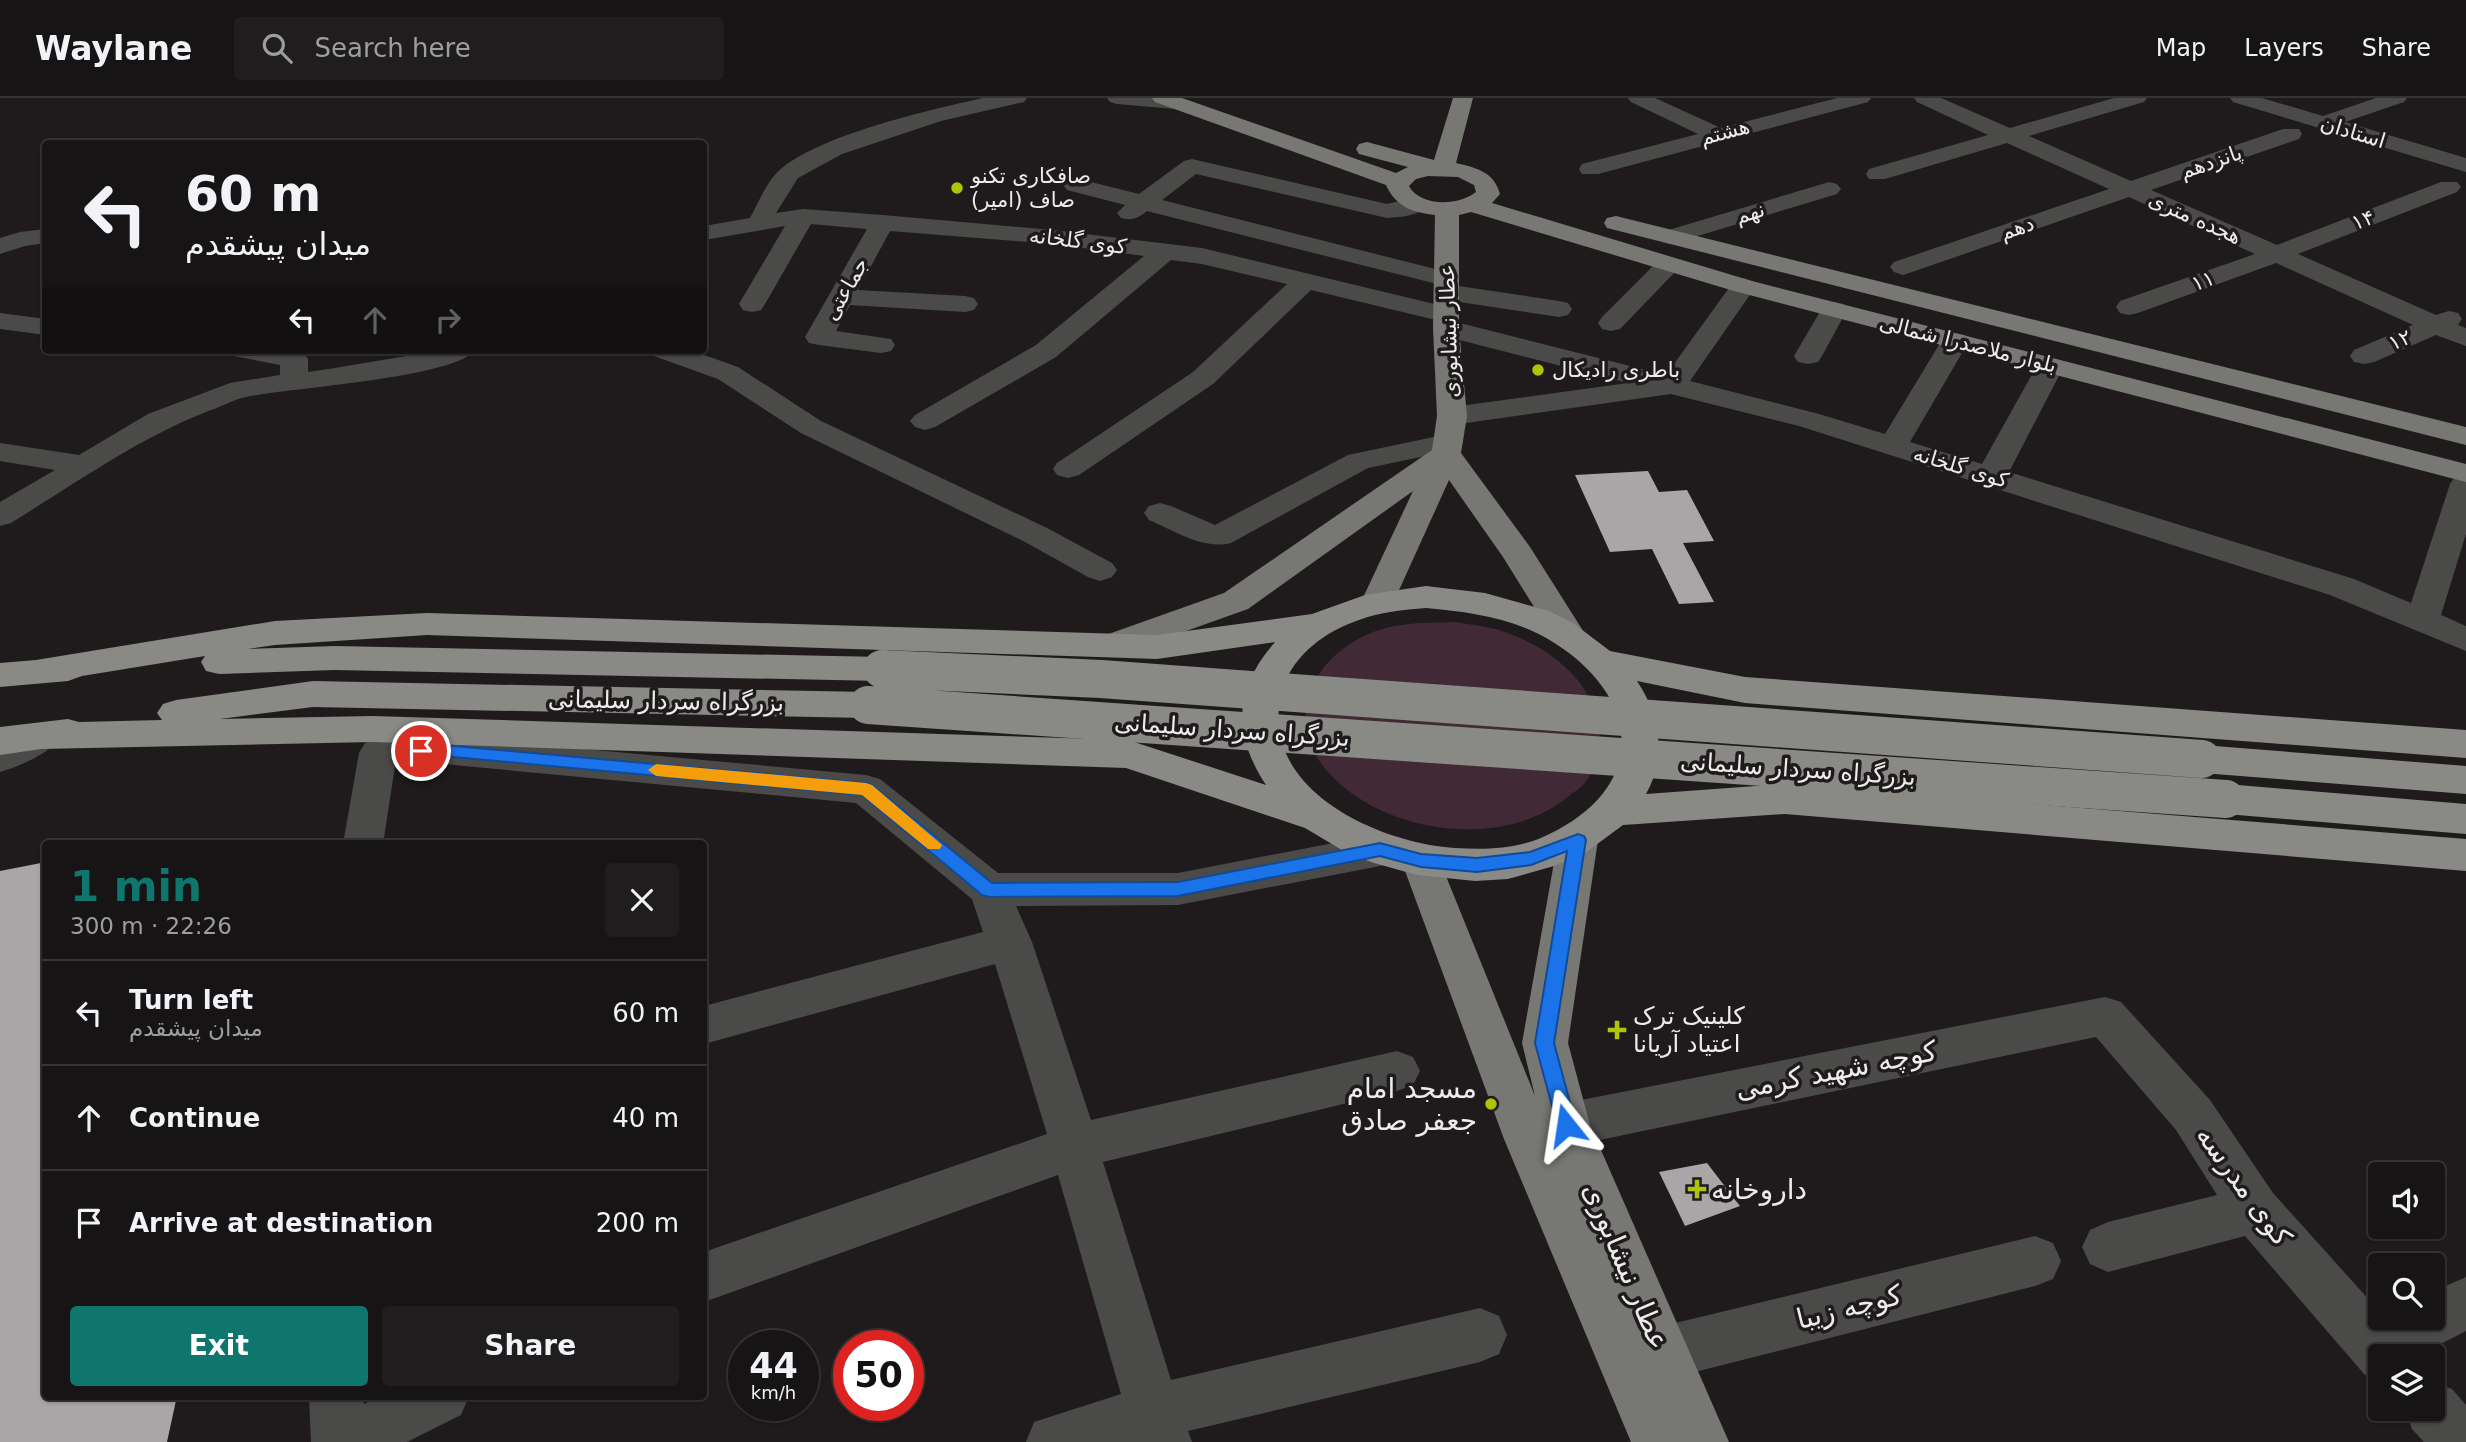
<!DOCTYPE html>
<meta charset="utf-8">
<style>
:root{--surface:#171416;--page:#201d1f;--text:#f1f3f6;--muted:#9e9ea1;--line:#363335;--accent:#0f766e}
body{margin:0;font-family:"DejaVu Sans",Vazirmatn,sans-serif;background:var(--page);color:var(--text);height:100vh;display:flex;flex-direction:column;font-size:26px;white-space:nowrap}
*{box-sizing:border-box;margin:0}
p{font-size:23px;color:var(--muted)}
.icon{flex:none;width:38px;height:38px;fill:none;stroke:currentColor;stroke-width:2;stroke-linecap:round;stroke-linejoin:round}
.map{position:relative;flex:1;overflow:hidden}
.side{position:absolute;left:42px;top:742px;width:665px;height:560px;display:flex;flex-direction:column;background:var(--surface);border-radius:7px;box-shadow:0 2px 5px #0004,0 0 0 2px var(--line)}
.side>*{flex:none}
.banner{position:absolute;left:42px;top:42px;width:665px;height:214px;border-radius:7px;box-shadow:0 2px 5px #0004,0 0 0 2px var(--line);background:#171416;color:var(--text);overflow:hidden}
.controls{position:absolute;left:2368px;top:1064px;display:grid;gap:14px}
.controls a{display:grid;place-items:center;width:77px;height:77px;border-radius:7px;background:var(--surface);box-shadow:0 2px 5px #0004,0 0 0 2px var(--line);font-size:35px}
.speed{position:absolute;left:728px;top:1232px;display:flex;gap:14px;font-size:35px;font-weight:700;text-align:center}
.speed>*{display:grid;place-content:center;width:91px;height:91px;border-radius:50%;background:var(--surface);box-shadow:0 2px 5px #0004,0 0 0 2px var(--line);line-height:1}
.speed small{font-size:18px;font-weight:400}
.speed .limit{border:10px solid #d22;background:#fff;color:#111}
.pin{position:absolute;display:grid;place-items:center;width:60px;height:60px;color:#fff;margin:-30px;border:4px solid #fff;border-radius:50%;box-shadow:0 2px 7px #0007}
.me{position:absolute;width:77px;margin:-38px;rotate:345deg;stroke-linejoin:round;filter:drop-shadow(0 0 5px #0008)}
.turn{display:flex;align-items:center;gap:24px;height:147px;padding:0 28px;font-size:32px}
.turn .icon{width:91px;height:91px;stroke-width:2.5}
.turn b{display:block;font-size:49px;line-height:60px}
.lanes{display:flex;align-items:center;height:66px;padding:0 28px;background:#0003;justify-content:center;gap:35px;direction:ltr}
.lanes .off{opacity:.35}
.round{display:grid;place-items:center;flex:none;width:74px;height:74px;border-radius:7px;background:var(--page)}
.summary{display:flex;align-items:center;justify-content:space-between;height:119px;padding:0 28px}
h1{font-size:42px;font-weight:700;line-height:52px;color:var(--accent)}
.primary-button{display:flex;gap:14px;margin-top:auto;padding:14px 28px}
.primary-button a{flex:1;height:80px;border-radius:7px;background:var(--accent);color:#fff;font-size:28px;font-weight:700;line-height:80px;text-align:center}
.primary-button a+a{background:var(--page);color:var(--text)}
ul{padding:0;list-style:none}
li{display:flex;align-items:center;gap:21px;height:105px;padding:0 28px;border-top:2px solid var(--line)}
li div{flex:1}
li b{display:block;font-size:26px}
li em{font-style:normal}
header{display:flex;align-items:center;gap:42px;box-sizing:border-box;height:98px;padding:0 35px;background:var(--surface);border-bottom:2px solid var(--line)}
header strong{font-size:33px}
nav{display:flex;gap:38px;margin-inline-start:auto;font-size:24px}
.search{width:490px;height:63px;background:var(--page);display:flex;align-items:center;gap:18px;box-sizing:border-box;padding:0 24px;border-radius:7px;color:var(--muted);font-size:26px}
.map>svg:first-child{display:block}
</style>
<header>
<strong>Waylane</strong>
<div class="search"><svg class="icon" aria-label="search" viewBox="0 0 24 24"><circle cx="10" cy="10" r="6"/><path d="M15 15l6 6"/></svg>Search here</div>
<nav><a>Map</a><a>Layers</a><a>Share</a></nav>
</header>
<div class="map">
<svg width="2466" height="1344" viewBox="0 0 2466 1344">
<rect width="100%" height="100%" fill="#1f1b1d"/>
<path fill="#412a36" d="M 1455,524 C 1470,527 1487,528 1502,533 C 1548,548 1595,583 1599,633 C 1601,650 1597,670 1586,683 C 1583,689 1575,693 1570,697 C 1505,753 1384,737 1328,674 C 1282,622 1312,559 1371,535 C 1397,524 1427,525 1455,524 Z"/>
<path fill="#aaa5a7" d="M 1648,373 L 1659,394 L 1687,392 L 1714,443 L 1683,445 L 1714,504 L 1679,506 L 1652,451 L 1610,454 L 1575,377 Z
M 46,764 L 46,1298 L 177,1298 L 167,1344 L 0,1344 L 0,773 Z
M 1707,1065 L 1740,1108 L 1685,1128 L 1659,1074 Z"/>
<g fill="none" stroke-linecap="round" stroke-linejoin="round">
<path fill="#4a4b49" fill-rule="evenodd" d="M 983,0 L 1027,0 L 1024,4 L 941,23 L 842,56 L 798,80 L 776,115 L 803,111 L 883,117 L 1052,132 L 1202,150 L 1455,211 L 1459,217 L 1452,223 L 1666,277 L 1734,183 L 1743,180 L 1752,183 L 1756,188 L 1690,283 L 1819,316 L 1885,336 L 1945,237 L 1955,235 L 1965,237 L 1969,243 L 1910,344 L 1982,366 L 2040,262 L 2050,260 L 2060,262 L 2064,268 L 2009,374 L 2354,481 L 2411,505 L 2450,386 L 2455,379 L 2466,377 L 2466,436 L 2441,517 L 2466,528 L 2466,553 L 2330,497 L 1799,328 L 1671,296 L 1452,327 L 1442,324 L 1437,318 L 1442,312 L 1452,309 L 1628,285 L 1436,236 L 1433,230 L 1440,223 L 1311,192 L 1213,286 L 1079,377 L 1068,380 L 1057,377 L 1053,371 L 1057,365 L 1193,274 L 1287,186 L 1202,166 L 1171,162 L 1056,259 L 935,329 L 925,332 L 915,329 L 910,323 L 915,317 L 1036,247 L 1144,158 L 1052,146 L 890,133 L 858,192 L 965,198 L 974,200 L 978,206 L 974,212 L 965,214 L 850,207 L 836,233 L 891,241 L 895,247 L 891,253 L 881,255 L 819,247 L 809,245 L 805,239 L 867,131 L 811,126 L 765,206 L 761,212 L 752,214 L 743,212 L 739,206 L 785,128 L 704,142 L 704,128 L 750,120 C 759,104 767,82 782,70 C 824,36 929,12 983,0 Z
M 1107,0 L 1180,0 L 1186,5 L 1182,9 L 1175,11 L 1117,6 L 1110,4 Z
M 1628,0 L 1655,0 L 1721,30 L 1837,0 L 1871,0 L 1868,4 L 1598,76 L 1582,76 L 1579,71 L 1582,66 L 1698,36 L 1631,4 Z
M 1914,0 L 1941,0 L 2010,30 L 2114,0 L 2147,0 L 2144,4 L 2029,38 L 2131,83 L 2283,31 L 2299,31 L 2302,36 L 2299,41 L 2151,92 L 2277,147 L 2441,84 L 2457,84 L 2461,89 L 2457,94 L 2298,156 L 2436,217 L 2449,213 L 2458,215 L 2462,221 L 2458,227 L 2466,230 L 2466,248 L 2436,237 L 2374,264 L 2364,266 L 2354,264 L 2350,258 L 2354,252 L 2413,227 L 2276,165 L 2138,215 L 2129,217 L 2120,215 L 2116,209 L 2120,203 L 2255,156 L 2129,99 L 1912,174 L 1903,177 L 1894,174 L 1890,169 L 1894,164 L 2109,91 L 2007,45 L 1885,81 L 1869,81 L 1866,76 L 1869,71 L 1988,37 L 1917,4 Z
M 2230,0 L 2262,0 L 2323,18 L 2376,0 L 2407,0 L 2404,4 L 2345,24 L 2466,60 L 2466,74 L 2233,4 Z
M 1192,61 L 1387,106 L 1417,99 L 1425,101 L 1429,106 C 1420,118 1401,119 1387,120 L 1196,76 L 1162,102 L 1455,176 L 1459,181 L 1452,187 L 1559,203 L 1568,205 L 1572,211 L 1568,217 L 1559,219 L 1446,202 L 1437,200 L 1433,194 L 1441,187 L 1147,113 C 1138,120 1133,123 1121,120 L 1117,115 L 1125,107 L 1067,92 L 1063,87 L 1067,82 L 1075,80 L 1139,96 L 1184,63 Z
M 1829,84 L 1837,86 L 1841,91 L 1837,96 L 1671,146 L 1662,144 L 1659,139 L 1662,134 Z
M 46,131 L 46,145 L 25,148 L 0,156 L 0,140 L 20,134 Z
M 1668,159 L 1677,162 L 1681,167 L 1677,172 L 1620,231 L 1611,233 L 1602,231 L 1598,225 L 1602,219 L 1659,162 Z
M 1834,204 L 1843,206 L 1847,212 L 1822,258 L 1818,264 L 1808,266 L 1798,264 L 1794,258 L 1821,212 L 1825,206 Z
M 0,215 L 46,221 L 46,237 L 0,231 Z
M 230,252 L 290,252 L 304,255 L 308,261 L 308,274 C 364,267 419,252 475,252 C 455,280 286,290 246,299 C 235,301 223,308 211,312 C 140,339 76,385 11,425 L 0,428 L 0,404 L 55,372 L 0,363 L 0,345 L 79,357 L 148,316 L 230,285 L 280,277 L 280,267 L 234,258 Z
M 650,252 L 690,252 L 738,269 L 821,323 L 1047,430 L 1112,465 L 1117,472 L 1112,479 L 1100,483 L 1088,479 L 1025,444 L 801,335 L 718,281 L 654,258 Z
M 1448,336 L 1459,339 L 1463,345 L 1459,351 L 1368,370 L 1231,445 C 1203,452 1175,433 1149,422 L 1144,415 L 1149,408 L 1160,405 L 1171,408 L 1215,427 L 1348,357 Z
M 42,625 L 55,629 L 61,638 C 50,656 20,668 0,674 L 0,643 Z
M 443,638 L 866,677 L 880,681 L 998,775 L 1178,775 L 1380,736 L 1394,741 L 1400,752 L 1394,763 L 1380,768 L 1178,807 L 1016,808 L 1032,844 L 1091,1022 L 1397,953 L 1413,959 L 1420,973 L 1413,987 L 1397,993 L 1103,1064 L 1171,1282 L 1480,1210 L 1499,1218 L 1507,1237 L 1499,1256 L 1480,1264 L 1188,1333 L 1192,1344 L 1026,1344 L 1034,1324 L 1121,1296 L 1058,1077 L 704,1204 L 704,1154 L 1047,1036 L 995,866 L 704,946 L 704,908 L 983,834 L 972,801 L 856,705 L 443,666 L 395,668 L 383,746 L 343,746 L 359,655 L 365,645 L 378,641 Z
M 2105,899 L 2121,904 L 2210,1002 L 2273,1095 L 2380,1214 L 2380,1220 L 2432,1220 L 2432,1194 L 2466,1179 L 2466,1233 L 2417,1258 L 2380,1258 L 2380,1283 L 2365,1277 L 2245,1138 L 2108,1174 L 2090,1166 L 2082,1149 L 2090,1132 L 2108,1124 L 2217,1097 L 2176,1032 L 2096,939 L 1566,1049 L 1549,1042 L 1542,1027 L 1549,1012 L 1566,1005 Z
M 2035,1138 L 2053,1145 L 2061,1163 L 2053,1181 L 2035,1188 L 1663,1282 L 1644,1274 L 1636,1255 L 1644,1236 L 1663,1228 Z
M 2432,1284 L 2452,1291 L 2466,1307 L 2466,1344 L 2424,1344 L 2412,1331 L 2404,1311 L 2432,1311 Z
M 309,1298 L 363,1298 L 364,1306 L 380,1298 L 469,1298 L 461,1317 L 407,1344 L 311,1344 Z"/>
<path fill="#777874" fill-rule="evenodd" d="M 1152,0 L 1182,0 L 1396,75 L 1408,69 L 1359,56 L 1356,51 L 1359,46 L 1367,44 L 1434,62 L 1453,0 L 1473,0 L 1456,65 C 1477,70 1494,74 1500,96 L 1492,105 L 1752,183 L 2466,366 L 2466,384 L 1734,193 L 1471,114 L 1459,117 L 1459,230 L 1467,318 L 1461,355 L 1530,449 L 1580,528 L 1585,536 L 1580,544 L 1568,548 L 1556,544 L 1503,459 L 1449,382 L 1390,512 L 1378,515 L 1366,512 L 1361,504 L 1413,393 L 1248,511 L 1127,554 L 1115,558 L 1103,554 L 1097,546 L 1103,538 L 1224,495 L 1432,352 L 1437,318 L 1433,230 L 1435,117 C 1412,114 1396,109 1386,87 L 1155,4 ZM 1428,78 L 1458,79 L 1474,87 L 1476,94 C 1459,108 1420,109 1409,88 L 1416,81 Z
M 1616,118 L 2466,329 L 2466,347 L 1607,130 L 1604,125 L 1607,120 Z
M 1578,727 L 1592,731 L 1598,742 L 1568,945 L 1590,1027 L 1729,1344 L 1631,1344 L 1504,1041 L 1401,762 L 1407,751 L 1421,746 L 1435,751 L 1535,998 L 1522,945 L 1558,742 L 1564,731 Z"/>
<path fill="#898a86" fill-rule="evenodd" d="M 1426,488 L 1485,495 L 1549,513 L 1573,525 L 1610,553 L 1745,579 L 2466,632 L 2466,660 L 1745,605 L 1637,583 C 1660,617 1667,659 1646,696 L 1785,686 L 2466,741 L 2466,773 L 1785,716 L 1623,727 L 1585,755 L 1554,768 L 1508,781 L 1475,783 L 1417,777 L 1374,765 L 1347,755 L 1305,730 L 1126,670 L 373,644 L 41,651 L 0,657 L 0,629 L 68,621 L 79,624 L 162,622 L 157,615 L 163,606 L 176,602 L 313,583 L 868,594 L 881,598 L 886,607 L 881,616 L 868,620 L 313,609 L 220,621 L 373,618 L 1128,642 L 1266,687 C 1232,635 1234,591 1275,544 L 1157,561 L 427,537 L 275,547 L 248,551 L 334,548 L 882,559 L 895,562 L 900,571 L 895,580 L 882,583 L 334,572 L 219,576 L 206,573 L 201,564 L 205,558 L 82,578 L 68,583 L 0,589 L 0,565 L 36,562 L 275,523 L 427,515 L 1157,537 L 1312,516 L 1365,497 ZM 1426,510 C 1468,514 1510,519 1548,541 C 1643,597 1651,691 1543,739 C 1516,751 1485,752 1455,750 C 1377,745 1253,689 1283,590 C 1294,556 1326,533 1359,522 C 1380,514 1403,512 1426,510 Z
M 2202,647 L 2466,668 L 2466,696 L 2202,675 L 2188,671 L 2183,661 L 2188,651 Z
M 2226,686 L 2466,706 L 2466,736 L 2226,716 L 2212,711 L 2206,701 L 2212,691 Z"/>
<path stroke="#898a86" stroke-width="38" d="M 882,571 L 1101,581 L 2202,661
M 868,607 L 2226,701"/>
</g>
<path fill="#1a73e8" stroke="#114b97" stroke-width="2" d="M 443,647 L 866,685 L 872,687 L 992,785 L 1178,784 L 1380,745 L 1421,756 L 1477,760 L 1530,754 L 1578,736 L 1584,738 L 1586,742 L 1554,945 L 1576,1027 L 1573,1034 L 1566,1036 L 1559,1034 L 1535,945 L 1567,753 L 1531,767 L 1477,774 L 1421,769 L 1380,758 L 1178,798 L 989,799 L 982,797 L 862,697 L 443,658 L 421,659 L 414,653 L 421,648 Z"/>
<path fill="#f59e0b" d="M 656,666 L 866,685 L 872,687 L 942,747 L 940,751 L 928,751 L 862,697 L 656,678 L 648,672 Z"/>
<g fill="#afc504" stroke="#1f1b1d" stroke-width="2.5">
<circle cx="957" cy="90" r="7"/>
<circle cx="1538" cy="272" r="7"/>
<path d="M1613.5 921.5h7v7h7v7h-7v7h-7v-7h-7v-7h7z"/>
<circle cx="1491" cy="1006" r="7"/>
<path d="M1693.5 1080.5h7v7h7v7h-7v7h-7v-7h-7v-7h7z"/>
</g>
<g text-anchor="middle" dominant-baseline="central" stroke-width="7" stroke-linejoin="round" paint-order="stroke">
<g font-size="21" fill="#edebec" stroke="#1f1b1d">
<text transform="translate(1725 34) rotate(-15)">هشتم</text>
<text transform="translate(2353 34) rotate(17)">استادان</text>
<text transform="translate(2211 64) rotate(-19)">پانزدهم</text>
<text transform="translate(1750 115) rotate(-17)">نهم</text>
<text transform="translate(2195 120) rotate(24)">هجده متری</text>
<text transform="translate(2363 122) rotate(-21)">۱۴</text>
<text transform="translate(2017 130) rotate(-19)">دهم</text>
<text transform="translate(1078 143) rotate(7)">کوی گلخانه</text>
<text transform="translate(2203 183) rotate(-20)">۱۱</text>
<text transform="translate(846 191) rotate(-60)">جماعتی</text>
<text transform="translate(1449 233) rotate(-92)">عطار نیشابوری</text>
<text transform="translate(2400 242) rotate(-24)">۱۲</text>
<text transform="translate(1968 246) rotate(14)">بلوار ملاصدرا شمالی</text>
<text transform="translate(1961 369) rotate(17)">کوی گلخانه</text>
</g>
<g font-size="21" fill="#edebec" stroke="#1f1b1d" text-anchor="start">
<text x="971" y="78">صافکاری تکنو<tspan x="971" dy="24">صاف (امیر)</tspan></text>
<text x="1552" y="272">باطری رادیکال</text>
</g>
<g font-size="24" fill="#edebec" stroke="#1f1b1d">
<text transform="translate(666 603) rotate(1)">بزرگراه سردار سلیمانی</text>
<text transform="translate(1232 632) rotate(4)">بزرگراه سردار سلیمانی</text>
<text transform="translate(1798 671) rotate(4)">بزرگراه سردار سلیمانی</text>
</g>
<g font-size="24" fill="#edebec" stroke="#1f1b1d" text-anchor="start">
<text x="1633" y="918">کلینیک ترک<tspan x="1633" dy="28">اعتیاد آریانا</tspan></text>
</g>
<g font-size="28" fill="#edebec" stroke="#1f1b1d">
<text transform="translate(1836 972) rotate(-11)">کوچه شهید کرمی</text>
<text transform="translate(2244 1088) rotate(54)">کوی مدرسه</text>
<text transform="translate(1626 1168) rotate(67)">عطار نیشابوری</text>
<text transform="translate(1849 1209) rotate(-14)">کوچه زیبا</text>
</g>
<g font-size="28" fill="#edebec" stroke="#1f1b1d" text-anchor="end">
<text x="1477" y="990">مسجد امام<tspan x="1477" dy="32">جعفر صادق</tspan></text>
<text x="1711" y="1091" text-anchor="start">داروخانه</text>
</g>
</g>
</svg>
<div class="controls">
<a><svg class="icon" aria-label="sound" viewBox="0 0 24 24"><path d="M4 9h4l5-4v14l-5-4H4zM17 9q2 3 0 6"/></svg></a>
<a><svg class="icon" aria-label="search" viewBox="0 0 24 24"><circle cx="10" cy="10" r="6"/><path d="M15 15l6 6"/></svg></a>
<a><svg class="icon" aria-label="layers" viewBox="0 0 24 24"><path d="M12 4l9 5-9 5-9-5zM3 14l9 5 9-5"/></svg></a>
</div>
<div class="speed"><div>44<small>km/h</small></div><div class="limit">50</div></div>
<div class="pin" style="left:421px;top:653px;background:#d93025"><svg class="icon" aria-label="arrive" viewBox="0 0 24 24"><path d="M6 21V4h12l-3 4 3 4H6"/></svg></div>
<svg class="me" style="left:1566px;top:1027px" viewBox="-20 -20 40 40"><path d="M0-17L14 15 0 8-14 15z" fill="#1a73e8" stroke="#fff" stroke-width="4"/></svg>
<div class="banner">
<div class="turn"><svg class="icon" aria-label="left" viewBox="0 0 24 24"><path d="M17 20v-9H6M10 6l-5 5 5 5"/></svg><div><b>60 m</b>میدان پیشقدم</div></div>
<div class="lanes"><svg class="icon" aria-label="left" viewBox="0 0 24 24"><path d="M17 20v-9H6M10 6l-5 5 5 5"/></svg><svg class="icon off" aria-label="ahead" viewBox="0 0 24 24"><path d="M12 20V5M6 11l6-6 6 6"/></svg><svg class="icon off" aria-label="right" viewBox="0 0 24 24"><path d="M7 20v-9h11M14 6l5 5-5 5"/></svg></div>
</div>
<section class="side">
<div class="summary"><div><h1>1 min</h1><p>300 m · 22:26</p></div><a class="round"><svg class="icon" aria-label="close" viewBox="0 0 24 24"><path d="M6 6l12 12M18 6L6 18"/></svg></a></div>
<ul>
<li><svg class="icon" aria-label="left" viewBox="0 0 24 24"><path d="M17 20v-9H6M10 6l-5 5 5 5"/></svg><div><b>Turn left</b><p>میدان پیشقدم</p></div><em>60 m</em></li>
<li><svg class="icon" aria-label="ahead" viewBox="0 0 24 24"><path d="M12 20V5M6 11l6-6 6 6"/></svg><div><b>Continue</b></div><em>40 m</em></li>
<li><svg class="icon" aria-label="arrive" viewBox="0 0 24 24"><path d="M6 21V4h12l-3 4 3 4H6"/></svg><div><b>Arrive at destination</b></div><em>200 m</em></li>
</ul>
<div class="primary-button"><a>Exit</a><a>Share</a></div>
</section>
</div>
